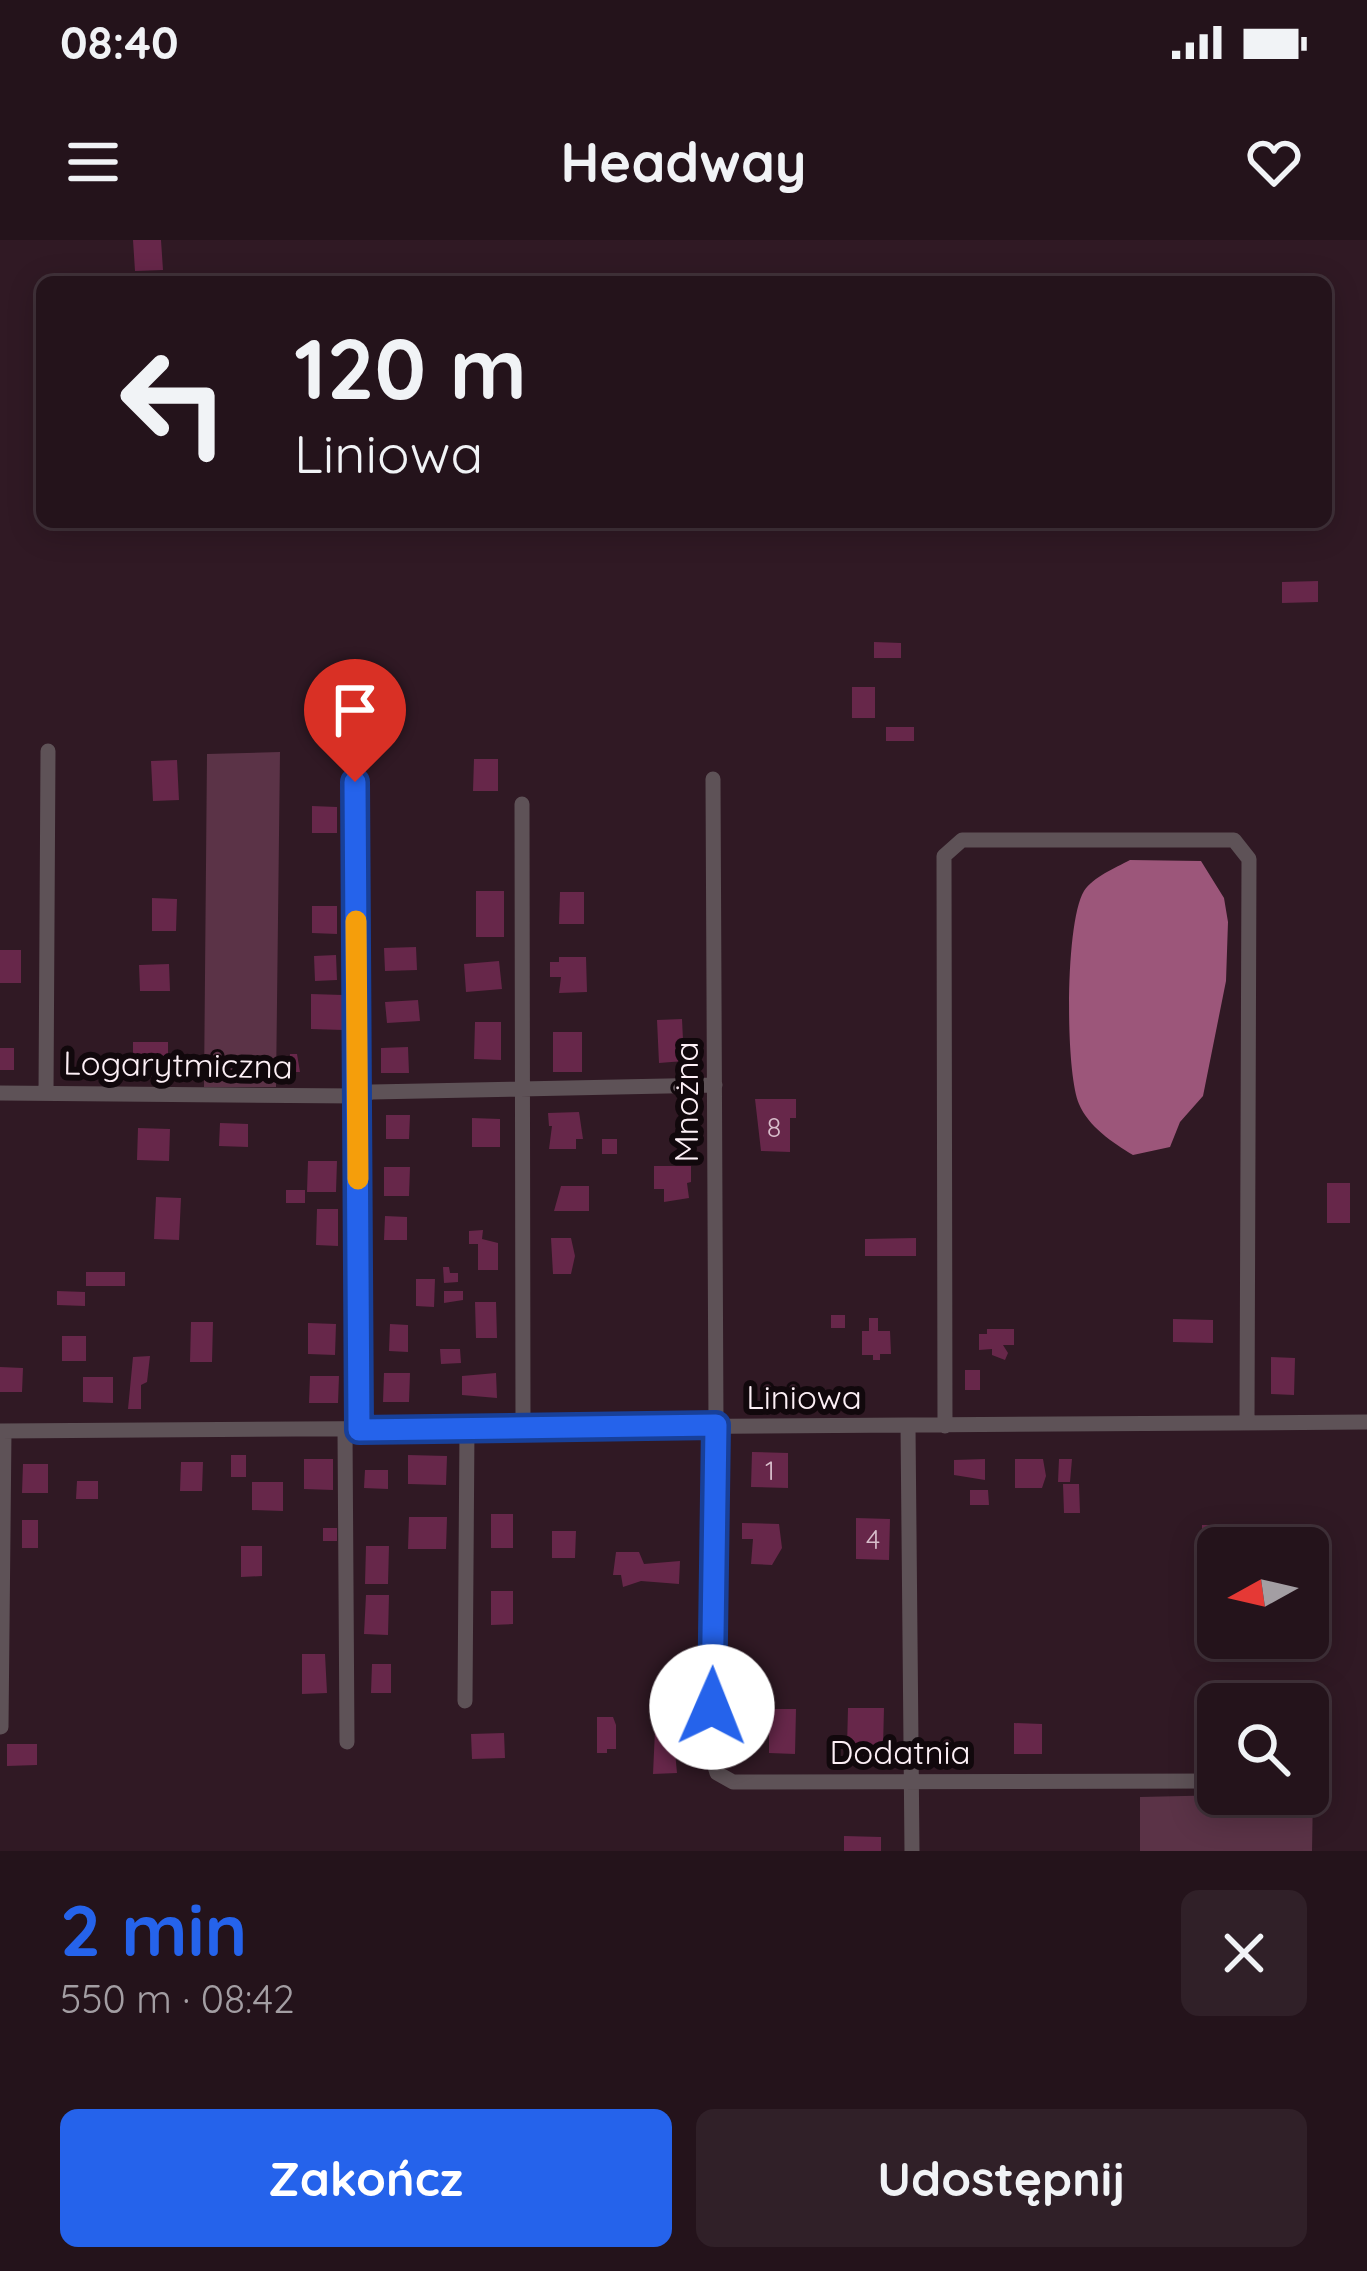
<!DOCTYPE html>
<html lang="pl">
<meta charset="utf-8">
<style>
:root{--surface:#24131b;--page:#302028;--text:#f1f3f6;--muted:#a39ea3;--line:#41323a;--accent:#2563eb}
body{margin:0;font-family:Quicksand,sans-serif;background:var(--page);color:var(--text);height:100vh;display:flex;flex-direction:column;font-size:45px;white-space:nowrap}
*{box-sizing:border-box;margin:0}
p{font-size:39px;color:var(--muted)}
.icon{flex:none;width:66px;height:66px;fill:none;stroke:currentColor;stroke-width:2;stroke-linecap:round;stroke-linejoin:round}
.map{position:relative;height:1611px;overflow:hidden}
.side{display:flex;flex-direction:column;background:var(--surface);flex:1}
.side>*{flex:none}
.guide{position:absolute;left:36px;top:36px;width:1296px;height:252px;border-radius:18px;box-shadow:0 6px 30px #0003,0 0 0 3px var(--line);background:#24131b;color:var(--text);overflow:hidden}
.needle{width:78px;rotate:262deg}
.tools{position:absolute;left:1197px;top:1287px;display:grid;gap:24px}
.tools a{display:grid;place-items:center;width:132px;height:132px;border-radius:18px;background:var(--surface);box-shadow:0 6px 30px #0003,0 0 0 3px var(--line);font-size:60px}
.pin{position:absolute;display:grid;place-items:center;width:102px;height:102px;color:#fff;margin:-123px -51px;border-radius:50% 50% 50% 0;rotate:-45deg;box-shadow:0 0 12px #0007}
.pin .icon{rotate:45deg}
.me{position:absolute;width:132px;margin:-66px;rotate:1deg;stroke-linejoin:round;filter:drop-shadow(0 0 9px #0008)}
.turn{display:flex;align-items:center;gap:42px;height:252px;padding:0 60px;font-size:54px}
.turn .icon{width:156px;height:156px;stroke-width:2.5}
.turn b{display:block;font-size:84px;line-height:102px}
.round{display:grid;place-items:center;flex:none;width:126px;height:126px;border-radius:18px;background:var(--page)}
.headline{display:flex;align-items:center;justify-content:space-between;height:204px;padding:0 60px}
h1{font-size:72px;font-weight:800;line-height:90px;color:var(--accent)}
.button{display:flex;gap:24px;margin-top:auto;padding:24px 60px}
.button a{flex:1;height:138px;border-radius:18px;background:var(--accent);color:#fff;font-size:48px;font-weight:800;line-height:138px;text-align:center}
.button a+a{background:var(--page);color:var(--text)}
.status{display:flex;justify-content:space-between;align-items:center;height:84px;padding:0 60px;background:var(--surface);direction:ltr}
.status svg{height:33px;fill:currentColor}
header{display:flex;justify-content:space-between;align-items:center;height:156px;padding:0 60px;background:var(--surface);font-size:54px;font-weight:800}
.map>svg:first-child{display:block}
</style>
<div class="status"><b>08:40</b><svg viewBox="0 0 49 12"><path d="M0 12V9h3v3zM5 12V6h3v6zM10 12V3h3v9zM15 12V0h3v12zM26 1h20v11H26zM47 4h2v5h-2z"/></svg></div>
<header><svg class="icon" aria-label="menu" viewBox="0 0 24 24"><path d="M4 6h16M4 12h16M4 18h16"/></svg>Headway<svg class="icon" aria-label="heart" viewBox="0 0 24 24"><path d="M12 20l-8-8c-3-5 5-10 8-4 3-6 11-1 8 4z"/></svg></header>
<div class="map">
<svg width="1367" height="1611" viewBox="0 0 1367 1611">
<rect width="100%" height="100%" fill="#301924"/>
<path fill="#5b3347" d="M 280,512 L 276,847 L 204,847 L 207,514 Z
M 1313,1553 L 1312,1611 L 1140,1611 L 1140,1557 Z"/>
<path fill="#9c567a" d="M 1130,620 L 1201,621 L 1224,658 L 1228,682 L 1226,741 L 1203,856 L 1180,882 L 1170,907 L 1133,915 C 1113,903 1088,886 1079,864 C 1065,831 1065,682 1084,651 C 1093,637 1115,628 1130,620 Z"/>
<path fill="#67274a" d="M 133,0 L 161,0 L 163,30 L 135,31 Z
M 1318,341 L 1318,362 L 1282,363 L 1282,342 Z
M 874,402 L 901,403 L 901,418 L 874,418 Z
M 852,447 L 875,447 L 875,478 L 852,478 Z
M 886,487 L 914,487 L 914,501 L 886,501 Z
M 474,519 L 498,519 L 498,551 L 473,551 Z
M 177,520 L 179,560 L 153,561 L 151,521 Z
M 312,566 L 337,567 L 337,593 L 312,593 Z
M 476,651 L 504,651 L 504,697 L 476,697 Z
M 560,652 L 584,652 L 584,684 L 559,684 Z
M 152,658 L 177,659 L 176,691 L 152,691 Z
M 312,666 L 337,666 L 337,694 L 312,693 Z
M 416,707 L 417,730 L 385,731 L 384,708 Z
M 0,710 L 21,710 L 21,743 L 0,743 Z
M 336,715 L 337,740 L 315,741 L 314,716 Z
M 559,717 L 586,717 L 587,752 L 559,753 L 561,737 L 550,737 L 550,722 L 559,722 Z
M 499,721 L 502,749 L 466,752 L 464,724 Z
M 169,724 L 170,751 L 140,751 L 139,725 Z
M 311,754 L 343,755 L 343,790 L 311,789 Z
M 418,760 L 420,781 L 387,783 L 385,762 Z
M 682,779 L 684,821 L 659,823 L 657,780 Z
M 475,782 L 501,782 L 501,820 L 474,819 Z
M 553,792 L 582,792 L 582,832 L 553,832 Z
M 133,802 L 168,802 L 168,826 L 133,826 Z
M 408,807 L 409,833 L 381,833 L 381,808 Z
M 0,808 L 14,808 L 14,830 L 0,830 Z
M 290,814 L 297,814 L 300,832 L 287,832 Z
M 755,859 L 796,859 L 796,878 L 790,878 L 790,912 L 761,911 Z
M 579,872 L 583,899 L 576,899 L 576,909 L 549,909 L 552,886 L 549,886 L 548,873 Z
M 386,875 L 410,875 L 409,899 L 386,899 Z
M 472,878 L 500,879 L 500,907 L 472,907 Z
M 220,883 L 248,884 L 248,907 L 219,906 Z
M 138,888 L 170,889 L 169,921 L 137,920 Z
M 602,899 L 617,899 L 617,914 L 602,914 Z
M 308,921 L 337,921 L 336,952 L 307,952 Z
M 654,926 L 691,926 L 691,942 L 687,943 L 689,958 L 664,962 L 664,949 L 654,949 Z
M 384,927 L 410,927 L 409,956 L 384,956 Z
M 1327,943 L 1350,943 L 1350,983 L 1327,983 Z
M 561,946 L 589,946 L 589,971 L 554,971 Z
M 286,950 L 305,950 L 305,963 L 286,963 Z
M 156,957 L 181,958 L 179,1000 L 154,999 Z
M 317,969 L 338,969 L 338,1006 L 316,1005 Z
M 385,976 L 407,977 L 407,1000 L 384,1000 Z
M 483,990 L 482,999 L 498,1003 L 498,1030 L 478,1030 L 478,1004 L 469,1004 L 469,991 Z
M 551,998 L 571,998 L 575,1016 L 571,1034 L 553,1034 Z
M 916,998 L 916,1016 L 865,1016 L 865,999 Z
M 443,1027 L 449,1027 L 450,1033 L 458,1033 L 458,1042 L 444,1043 Z
M 86,1032 L 125,1032 L 125,1046 L 86,1046 Z
M 416,1039 L 435,1039 L 434,1067 L 416,1066 Z
M 57,1051 L 85,1052 L 85,1066 L 57,1065 Z
M 444,1051 L 463,1051 L 463,1060 L 444,1063 Z
M 475,1062 L 496,1062 L 497,1098 L 476,1098 Z
M 831,1075 L 845,1075 L 845,1088 L 831,1088 Z
M 869,1078 L 878,1078 L 878,1091 L 890,1091 L 891,1114 L 880,1114 L 880,1120 L 873,1120 L 873,1115 L 862,1115 L 862,1091 L 869,1091 Z
M 1173,1079 L 1213,1080 L 1213,1103 L 1173,1102 Z
M 191,1082 L 213,1082 L 212,1122 L 190,1122 Z
M 308,1083 L 336,1084 L 335,1115 L 308,1114 Z
M 390,1084 L 408,1085 L 408,1112 L 389,1111 Z
M 987,1089 L 1014,1089 L 1014,1105 L 1003,1105 L 1008,1113 L 1005,1120 L 992,1115 L 992,1109 L 979,1110 L 979,1094 L 987,1094 Z
M 62,1096 L 86,1096 L 86,1121 L 62,1121 Z
M 440,1109 L 460,1109 L 461,1123 L 441,1124 Z
M 150,1116 L 147,1142 L 141,1145 L 141,1169 L 128,1169 L 133,1117 Z
M 1271,1117 L 1295,1118 L 1294,1155 L 1271,1154 Z
M 0,1127 L 23,1128 L 22,1152 L 0,1152 Z
M 965,1130 L 980,1130 L 980,1150 L 965,1150 Z
M 384,1133 L 410,1133 L 409,1162 L 383,1162 Z
M 496,1133 L 497,1158 L 462,1155 L 462,1136 Z
M 310,1136 L 339,1136 L 338,1163 L 309,1163 Z
M 83,1137 L 113,1137 L 113,1163 L 83,1162 Z
M 752,1212 L 788,1213 L 788,1248 L 751,1247 Z
M 231,1215 L 246,1215 L 246,1237 L 231,1237 Z
M 408,1215 L 447,1216 L 446,1245 L 408,1244 Z
M 304,1219 L 333,1219 L 333,1250 L 304,1249 Z
M 985,1219 L 985,1240 L 954,1235 L 954,1220 Z
M 1015,1219 L 1043,1219 L 1046,1236 L 1042,1248 L 1015,1248 Z
M 1059,1219 L 1072,1219 L 1070,1242 L 1058,1242 Z
M 181,1222 L 203,1222 L 202,1251 L 180,1251 Z
M 23,1224 L 48,1224 L 48,1253 L 22,1253 Z
M 365,1230 L 388,1230 L 388,1249 L 364,1248 Z
M 77,1241 L 98,1241 L 98,1259 L 76,1259 Z
M 252,1242 L 283,1242 L 283,1271 L 252,1270 Z
M 1063,1244 L 1079,1244 L 1080,1273 L 1064,1273 Z
M 970,1250 L 988,1250 L 989,1265 L 970,1265 Z
M 491,1274 L 513,1274 L 513,1308 L 491,1308 Z
M 409,1277 L 447,1277 L 446,1309 L 408,1309 Z
M 856,1278 L 890,1279 L 889,1320 L 856,1319 Z
M 22,1280 L 38,1280 L 38,1308 L 22,1308 Z
M 742,1283 L 779,1284 L 782,1308 L 772,1325 L 751,1324 L 753,1299 L 742,1299 Z
M 1202,1285 L 1230,1285 L 1230,1304 L 1202,1304 Z
M 323,1288 L 337,1288 L 337,1301 L 323,1301 Z
M 552,1291 L 576,1291 L 575,1318 L 552,1318 Z
M 241,1306 L 262,1306 L 262,1336 L 241,1337 Z
M 366,1306 L 389,1306 L 388,1344 L 365,1344 Z
M 616,1312 L 639,1312 L 644,1324 L 680,1321 L 679,1344 L 641,1341 L 623,1347 L 621,1335 L 613,1335 Z
M 491,1351 L 513,1351 L 513,1384 L 491,1385 Z
M 366,1355 L 389,1355 L 388,1395 L 364,1394 Z
M 302,1414 L 325,1414 L 327,1453 L 302,1454 Z
M 372,1424 L 391,1424 L 391,1453 L 371,1453 Z
M 848,1468 L 884,1468 L 883,1507 L 847,1507 Z
M 769,1469 L 796,1469 L 795,1514 L 769,1513 Z
M 597,1477 L 613,1477 L 616,1485 L 616,1509 L 607,1509 L 607,1513 L 597,1513 Z
M 1014,1483 L 1042,1484 L 1042,1514 L 1014,1514 Z
M 655,1490 L 673,1490 L 677,1533 L 653,1534 Z
M 504,1493 L 505,1518 L 472,1519 L 471,1494 Z
M 7,1504 L 37,1504 L 37,1525 L 7,1526 Z
M 844,1596 L 881,1597 L 881,1611 L 844,1611 Z"/>
<g fill="none" stroke-linecap="round" stroke-linejoin="round">
<path stroke="#5e5257" stroke-width="15" d="M 713,539 L 716,1185 L 712,1517 L 717,1533 L 733,1542 L 1218,1541
M 355,542 L 359,1190
M 522,564 L 523,1188
M 0,853 L 358,856 L 372,852 L 715,845
M 46,853 L 48,511
M 908,1186 L 912,1611
M 945,1186 L 944,616 L 962,600 L 1234,600 L 1249,619 L 1247,1183
M 0,1191 L 1367,1182
M 345,1191 L 347,1502
M 465,1461 L 467,1189
M 1,1487 L 4,1191
M 1308,1541 L 1313,1541"/>
</g>
<g fill="none" stroke-linecap="round" stroke-linejoin="round">
<g stroke="#184099" stroke-width="30">
<path id="route" d="M 355,542 L 359,1190 L 716,1185 L 712,1467"/>
</g>
<use href="#route" stroke="#2563eb" stroke-width="21"/>
<path stroke="#f59e0b" stroke-width="21" d="M 356,681 L 358,939"/>
</g>
<g text-anchor="middle" dominant-baseline="central" stroke-width="12" stroke-linejoin="round" paint-order="stroke">
<g font-size="27" fill="#d8becb">
<text x="774" y="887">8</text>
<text x="770" y="1230">1</text>
<text x="873" y="1299">4</text>
</g>
<g font-size="33" fill="#fdf0f6" stroke="#11080c">
<text transform="translate(178 824) rotate(1)">Logarytmiczna</text>
<text transform="translate(685 862) rotate(-90)">Mnożna</text>
<text x="804" y="1156">Liniowa</text>
<text x="900" y="1511">Dodatnia</text>
</g>
</g>
</svg>
<div class="tools">
<a><svg class="needle" viewBox="-14 -14 28 28"><path d="M0-13l5 13h-10z" fill="#e53935"/><path d="M0 13l5-13h-10z" fill="#a39ea3"/></svg></a>
<a><svg class="icon" aria-label="search" viewBox="0 0 24 24"><circle cx="10" cy="10" r="6"/><path d="M15 15l6 6"/></svg></a>
</div>
<div class="pin" style="left:355px;top:542px;background:#d93025"><svg class="icon" aria-label="arrive" viewBox="0 0 24 24"><path d="M6 21V4h12l-3 4 3 4H6"/></svg></div>
<svg class="me" style="left:712px;top:1467px" viewBox="-20 -20 40 40"><circle r="19" fill="#fff"/><path d="M0-13L10 11 0 6-10 11z" fill="#2563eb"/></svg>
<div class="guide">
<div class="turn"><svg class="icon" aria-label="left" viewBox="0 0 24 24"><path d="M17 20v-9H6M10 6l-5 5 5 5"/></svg><div><b>120 m</b>Liniowa</div></div>
</div>
</div>
<section class="side">
<div class="headline"><div><h1>2 min</h1><p>550 m · 08:42</p></div><a class="round"><svg class="icon" aria-label="close" viewBox="0 0 24 24"><path d="M6 6l12 12M18 6L6 18"/></svg></a></div>
<div class="button"><a>Zakończ</a><a>Udostępnij</a></div>
</section>
